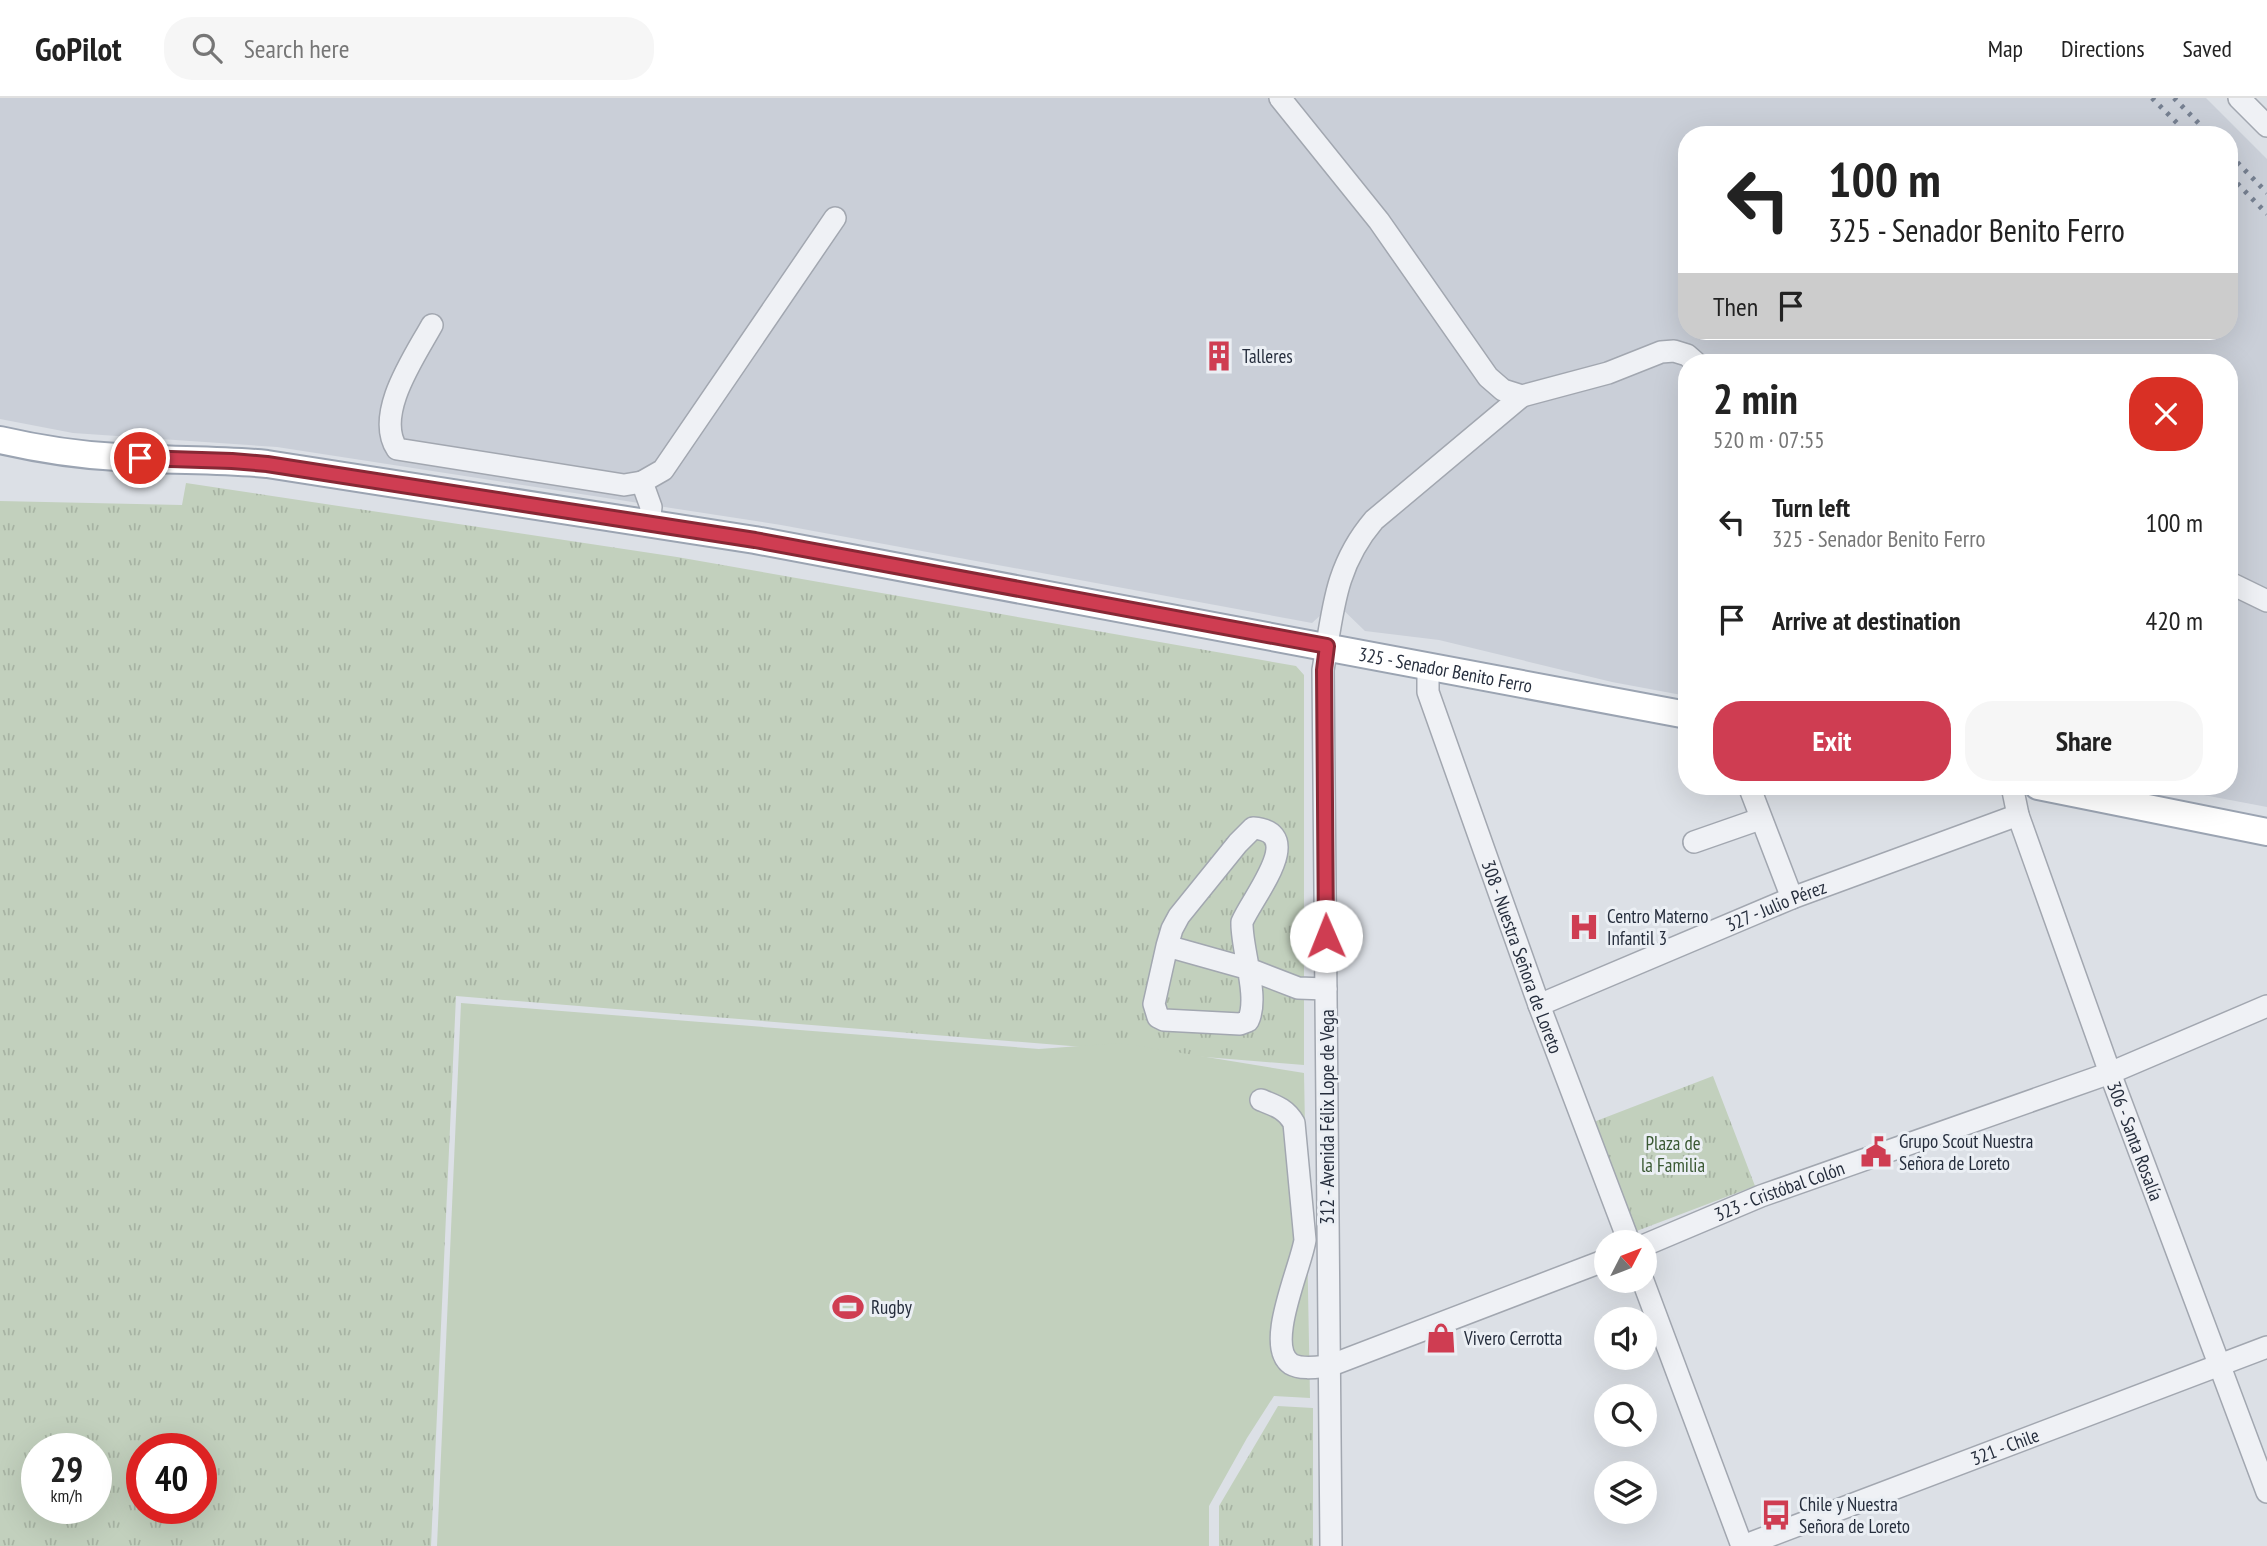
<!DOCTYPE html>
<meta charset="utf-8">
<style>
:root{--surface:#fff;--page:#f6f6f6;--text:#222;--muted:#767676;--line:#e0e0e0;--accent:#cf3d52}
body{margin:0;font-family:"PT Sans Narrow",sans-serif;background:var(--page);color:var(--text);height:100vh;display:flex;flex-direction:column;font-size:26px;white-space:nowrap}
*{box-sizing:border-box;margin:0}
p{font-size:23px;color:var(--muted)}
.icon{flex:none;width:38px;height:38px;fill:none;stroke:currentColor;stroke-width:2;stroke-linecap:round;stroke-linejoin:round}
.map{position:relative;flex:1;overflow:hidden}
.side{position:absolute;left:1678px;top:256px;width:560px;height:441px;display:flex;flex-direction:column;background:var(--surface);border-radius:28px;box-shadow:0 7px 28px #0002}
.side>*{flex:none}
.top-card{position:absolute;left:1678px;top:28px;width:560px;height:214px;border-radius:28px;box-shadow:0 7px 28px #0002;background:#fff;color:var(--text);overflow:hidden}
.needle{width:46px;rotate:48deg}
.fabs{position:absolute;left:1594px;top:1132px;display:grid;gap:14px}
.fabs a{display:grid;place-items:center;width:63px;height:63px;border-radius:50%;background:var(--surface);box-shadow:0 7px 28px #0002;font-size:35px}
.speed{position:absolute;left:21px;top:1335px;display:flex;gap:14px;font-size:35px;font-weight:700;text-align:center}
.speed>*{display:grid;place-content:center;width:91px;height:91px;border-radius:50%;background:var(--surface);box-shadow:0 7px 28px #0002;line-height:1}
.speed small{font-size:18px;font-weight:400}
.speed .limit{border:10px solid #d22;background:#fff;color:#111}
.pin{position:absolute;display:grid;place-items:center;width:60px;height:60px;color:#fff;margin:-30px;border:4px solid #fff;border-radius:50%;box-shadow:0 2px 7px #0007}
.me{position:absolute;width:77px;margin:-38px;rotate:359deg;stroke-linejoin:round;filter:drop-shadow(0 0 5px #0008)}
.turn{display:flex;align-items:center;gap:24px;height:147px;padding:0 35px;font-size:32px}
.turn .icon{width:91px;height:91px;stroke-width:2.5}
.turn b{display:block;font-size:49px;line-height:60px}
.then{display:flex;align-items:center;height:66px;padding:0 35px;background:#0003;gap:14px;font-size:26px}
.round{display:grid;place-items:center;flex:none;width:74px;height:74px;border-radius:28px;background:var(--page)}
.head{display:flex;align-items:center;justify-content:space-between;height:119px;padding:0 35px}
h1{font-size:42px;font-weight:700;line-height:52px}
.cta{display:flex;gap:14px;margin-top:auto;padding:14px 35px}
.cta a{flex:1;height:80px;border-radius:28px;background:var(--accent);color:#fff;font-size:28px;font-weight:700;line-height:80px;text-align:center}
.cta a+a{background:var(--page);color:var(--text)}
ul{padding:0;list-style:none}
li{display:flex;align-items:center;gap:21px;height:98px;padding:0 35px}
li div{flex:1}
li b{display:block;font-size:26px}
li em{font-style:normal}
header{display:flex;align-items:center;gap:42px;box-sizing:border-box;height:98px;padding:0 35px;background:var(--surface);border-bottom:2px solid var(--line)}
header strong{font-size:33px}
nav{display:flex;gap:38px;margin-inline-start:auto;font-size:24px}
.search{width:490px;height:63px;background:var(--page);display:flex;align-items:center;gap:18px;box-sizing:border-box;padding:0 24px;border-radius:28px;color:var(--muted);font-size:26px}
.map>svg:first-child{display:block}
</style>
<header>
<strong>GoPilot</strong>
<div class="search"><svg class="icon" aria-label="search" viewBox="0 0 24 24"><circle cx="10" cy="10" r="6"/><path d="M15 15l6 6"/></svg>Search here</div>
<nav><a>Map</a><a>Directions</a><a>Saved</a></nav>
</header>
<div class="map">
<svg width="2267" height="1448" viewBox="0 0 2267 1448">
<defs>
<pattern id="grass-tufts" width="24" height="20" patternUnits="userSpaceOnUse" patternTransform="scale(1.75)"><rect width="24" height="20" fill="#c2d0bd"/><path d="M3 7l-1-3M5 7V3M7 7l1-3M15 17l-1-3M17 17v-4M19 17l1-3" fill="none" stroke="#a7b3a3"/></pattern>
</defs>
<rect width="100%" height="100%" fill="#dce0e6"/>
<path fill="#cacfd8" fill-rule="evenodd" d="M 0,0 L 2206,0 L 2267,61 L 2267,709 L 2156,688 L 2230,688 L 2230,264 L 1687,264 L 1687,598 L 1612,584 L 1439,542 L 1365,533 L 1335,504 L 1312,525 L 781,427 L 277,349 L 73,335 L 0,321 ZM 1687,37 L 2230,37 L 2230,233 L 1687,233 Z"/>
<path fill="url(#grass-tufts)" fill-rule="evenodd" d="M 186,385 L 677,459 L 1296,568 L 1304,577 L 1304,967 L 456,898 L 431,1448 L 0,1448 L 0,403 L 182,407 ZM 37,1351 L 96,1351 L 96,1410 L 37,1410 ZM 142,1351 L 201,1351 L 201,1410 L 142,1410 Z
M 1713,978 L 1755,1088 L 1634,1134 L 1591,1025 Z
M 1278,1308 L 1313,1310 L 1313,1448 L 1219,1448 L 1219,1408 Z"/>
<path fill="#c2d0bd" d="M 461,905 L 1039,951 L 1121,945 L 1304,975 L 1310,1300 L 1274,1298 L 1247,1340 L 1209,1408 L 1209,1448 L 437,1448 Z"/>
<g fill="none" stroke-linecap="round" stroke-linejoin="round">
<g stroke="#a2a7b0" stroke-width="24">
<g id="minor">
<path d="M 1280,0 L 1379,123 L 1488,279 L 1503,292 L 1522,298 L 1608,275 L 1661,254 L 1674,253 L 1687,257 L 1695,264"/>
<path d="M 2239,0 L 2267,28"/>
<path d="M 432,227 C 415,258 374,316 397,351 L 624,387 L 642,384"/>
<path d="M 649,425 L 651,409 L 642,384 L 663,372 L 835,120"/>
<path d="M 2230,485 L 2267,503"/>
<path id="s1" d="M 1428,569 L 1428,594 L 1539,907 L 1629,1144"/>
<path d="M 1749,688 L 1792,800"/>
<path id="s2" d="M 2012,688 L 2018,717 L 2110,975 L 2267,1394"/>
<path d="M 1694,744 L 1760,721"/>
<path d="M 1167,848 L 1154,906 L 1158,919 L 1164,922 L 1240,926 L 1248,923 C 1260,899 1241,851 1242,824 C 1253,798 1308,734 1253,730 L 1238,745 L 1179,818 L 1172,831 L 1167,848 L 1249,871 L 1298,890 L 1326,891"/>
<path id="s3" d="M 1539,907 L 1792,800 L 2018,717"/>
<path d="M 1261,1002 C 1276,1008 1286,1011 1294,1025 L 1305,1142 C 1301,1169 1264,1248 1291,1266 C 1301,1272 1318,1269 1329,1268 L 1606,1162"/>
<path id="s4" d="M 1645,1147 L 1761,1098 L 2110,975 L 2267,908"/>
<path d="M 1643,1183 L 1742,1448"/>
<path d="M 1331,1448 L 1323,572 C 1333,514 1334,469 1374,422 L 1522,298"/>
<path id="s5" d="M 1743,1448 L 2267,1249"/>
</g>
</g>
<g stroke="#9ba4b2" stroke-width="30">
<g id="major">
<path id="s6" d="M 0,342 C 39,351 78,357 117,359 C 167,363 217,361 267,366 L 755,442 L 1687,617"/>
<path d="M 2038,688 L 2267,734"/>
</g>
</g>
<use href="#minor" stroke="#eff1f5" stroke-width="21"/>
<use href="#major" stroke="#fff" stroke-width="26"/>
<path stroke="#757f90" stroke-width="5" stroke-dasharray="3.5 7" stroke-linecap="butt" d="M 2152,0 L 2189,37
M 2174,0 L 2210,37
M 2230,57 L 2267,95
M 2230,78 L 2267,116"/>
</g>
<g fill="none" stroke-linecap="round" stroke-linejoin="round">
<g stroke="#872835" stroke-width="18">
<path id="route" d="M 140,360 L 232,363 L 267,366 L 755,442 L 1327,548 L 1324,572 L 1326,838"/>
</g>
<use href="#route" stroke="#cf3d52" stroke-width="12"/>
</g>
<defs>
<g id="building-bare" transform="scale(2.415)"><path d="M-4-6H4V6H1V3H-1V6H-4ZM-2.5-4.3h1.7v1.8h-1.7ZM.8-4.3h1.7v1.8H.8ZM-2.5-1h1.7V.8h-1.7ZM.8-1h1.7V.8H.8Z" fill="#cf3d52" stroke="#ebeff4" stroke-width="2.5" paint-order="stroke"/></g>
<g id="hospital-bare" transform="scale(2.415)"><path d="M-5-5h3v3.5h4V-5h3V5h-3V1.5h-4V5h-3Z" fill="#cf3d52" stroke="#ebeff4" stroke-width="2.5" paint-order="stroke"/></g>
<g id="civic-bare" transform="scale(2.415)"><path d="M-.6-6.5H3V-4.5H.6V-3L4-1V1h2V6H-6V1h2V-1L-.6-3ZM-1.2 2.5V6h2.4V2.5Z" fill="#cf3d52" stroke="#ebeff4" stroke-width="2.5" paint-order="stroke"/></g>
<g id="stadium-bare" transform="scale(2.415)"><path d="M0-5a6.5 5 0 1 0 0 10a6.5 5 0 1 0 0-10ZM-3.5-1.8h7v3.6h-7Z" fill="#cf3d52" stroke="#ebeff4" stroke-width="2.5" paint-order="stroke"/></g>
<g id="shop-bare" transform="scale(2.415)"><path d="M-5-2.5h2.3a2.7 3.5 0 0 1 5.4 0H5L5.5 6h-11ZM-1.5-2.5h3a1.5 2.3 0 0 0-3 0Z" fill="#cf3d52" stroke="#ebeff4" stroke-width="2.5" paint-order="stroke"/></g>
<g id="bus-bare" transform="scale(2.415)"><path d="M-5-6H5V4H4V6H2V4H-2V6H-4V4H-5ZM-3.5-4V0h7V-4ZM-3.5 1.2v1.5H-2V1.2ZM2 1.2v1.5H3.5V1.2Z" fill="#cf3d52" stroke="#ebeff4" stroke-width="2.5" paint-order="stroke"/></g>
</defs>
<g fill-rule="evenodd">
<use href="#building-bare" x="1219" y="258"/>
<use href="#hospital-bare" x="1584" y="829"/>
<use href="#civic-bare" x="1876" y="1054"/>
<use href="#stadium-bare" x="848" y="1209"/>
<use href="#shop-bare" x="1441" y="1240"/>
<use href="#bus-bare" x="1776" y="1417"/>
</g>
<g text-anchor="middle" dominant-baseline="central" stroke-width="6" stroke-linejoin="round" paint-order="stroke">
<g font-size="19" fill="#262e3d" stroke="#ebeff4" text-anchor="start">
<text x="1242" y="258">Talleres</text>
<text x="1607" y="818">Centro Materno<tspan x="1607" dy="22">Infantil 3</tspan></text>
<text x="1899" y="1043">Grupo Scout Nuestra<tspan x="1899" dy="22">Señora de Loreto</tspan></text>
<text x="871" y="1209">Rugby</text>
<text x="1464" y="1240">Vivero Cerrotta</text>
<text x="1799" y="1406">Chile y Nuestra<tspan x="1799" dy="22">Señora de Loreto</tspan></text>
</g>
<g font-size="19" fill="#262e3d" stroke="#ebeff4">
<text stroke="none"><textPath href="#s6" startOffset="1465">325 - Senador Benito Ferro</textPath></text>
<text stroke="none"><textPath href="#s3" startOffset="257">327 - Julio Pérez</textPath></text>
<text stroke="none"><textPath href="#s1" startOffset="306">308 - Nuestra Señora de Loreto</textPath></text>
<text transform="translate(1327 1019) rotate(-90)">312 - Avenida Félix Lope de Vega</text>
<text stroke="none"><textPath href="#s2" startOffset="376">306 - Santa Rosalía</textPath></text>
<text stroke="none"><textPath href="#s4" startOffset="145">323 - Cristóbal Colón</textPath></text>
<text stroke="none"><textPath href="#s5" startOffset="280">321 - Chile</textPath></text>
</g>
<g font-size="19" fill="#3a5933" stroke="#ebeff4">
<text x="1673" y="1045">Plaza de<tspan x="1673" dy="22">la Familia</tspan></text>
</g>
</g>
</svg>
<div class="fabs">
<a><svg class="needle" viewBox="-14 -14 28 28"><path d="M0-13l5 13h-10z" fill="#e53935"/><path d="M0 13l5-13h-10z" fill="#767676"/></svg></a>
<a><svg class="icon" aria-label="sound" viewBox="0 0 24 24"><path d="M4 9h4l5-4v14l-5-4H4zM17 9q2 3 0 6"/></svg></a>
<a><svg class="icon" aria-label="search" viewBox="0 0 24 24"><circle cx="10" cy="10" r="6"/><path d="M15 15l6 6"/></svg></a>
<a><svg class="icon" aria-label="layers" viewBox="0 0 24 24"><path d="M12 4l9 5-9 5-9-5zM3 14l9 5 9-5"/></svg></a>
</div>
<div class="speed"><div>29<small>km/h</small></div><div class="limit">40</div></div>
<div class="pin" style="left:140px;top:360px;background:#d93025"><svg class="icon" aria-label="arrive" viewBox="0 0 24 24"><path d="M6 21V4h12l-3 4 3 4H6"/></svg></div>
<svg class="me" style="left:1326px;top:838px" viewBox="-20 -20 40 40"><circle r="19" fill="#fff"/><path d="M0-13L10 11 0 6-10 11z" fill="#cf3d52"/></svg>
<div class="top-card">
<div class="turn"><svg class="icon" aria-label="left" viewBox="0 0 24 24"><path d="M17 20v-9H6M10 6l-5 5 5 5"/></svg><div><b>100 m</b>325 - Senador Benito Ferro</div></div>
<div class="then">Then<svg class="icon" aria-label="arrive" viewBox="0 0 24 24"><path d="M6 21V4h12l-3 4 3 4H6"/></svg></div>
</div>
<section class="side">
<div class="head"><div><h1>2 min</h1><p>520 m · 07:55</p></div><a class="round" style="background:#d93025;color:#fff"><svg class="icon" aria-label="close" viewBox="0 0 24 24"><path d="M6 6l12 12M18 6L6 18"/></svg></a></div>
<ul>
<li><svg class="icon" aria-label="left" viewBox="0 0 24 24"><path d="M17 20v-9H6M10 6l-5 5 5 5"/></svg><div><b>Turn left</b><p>325 - Senador Benito Ferro</p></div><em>100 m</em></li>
<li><svg class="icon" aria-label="arrive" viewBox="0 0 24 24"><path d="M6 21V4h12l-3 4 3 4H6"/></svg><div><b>Arrive at destination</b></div><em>420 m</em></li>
</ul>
<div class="cta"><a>Exit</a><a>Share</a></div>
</section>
</div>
